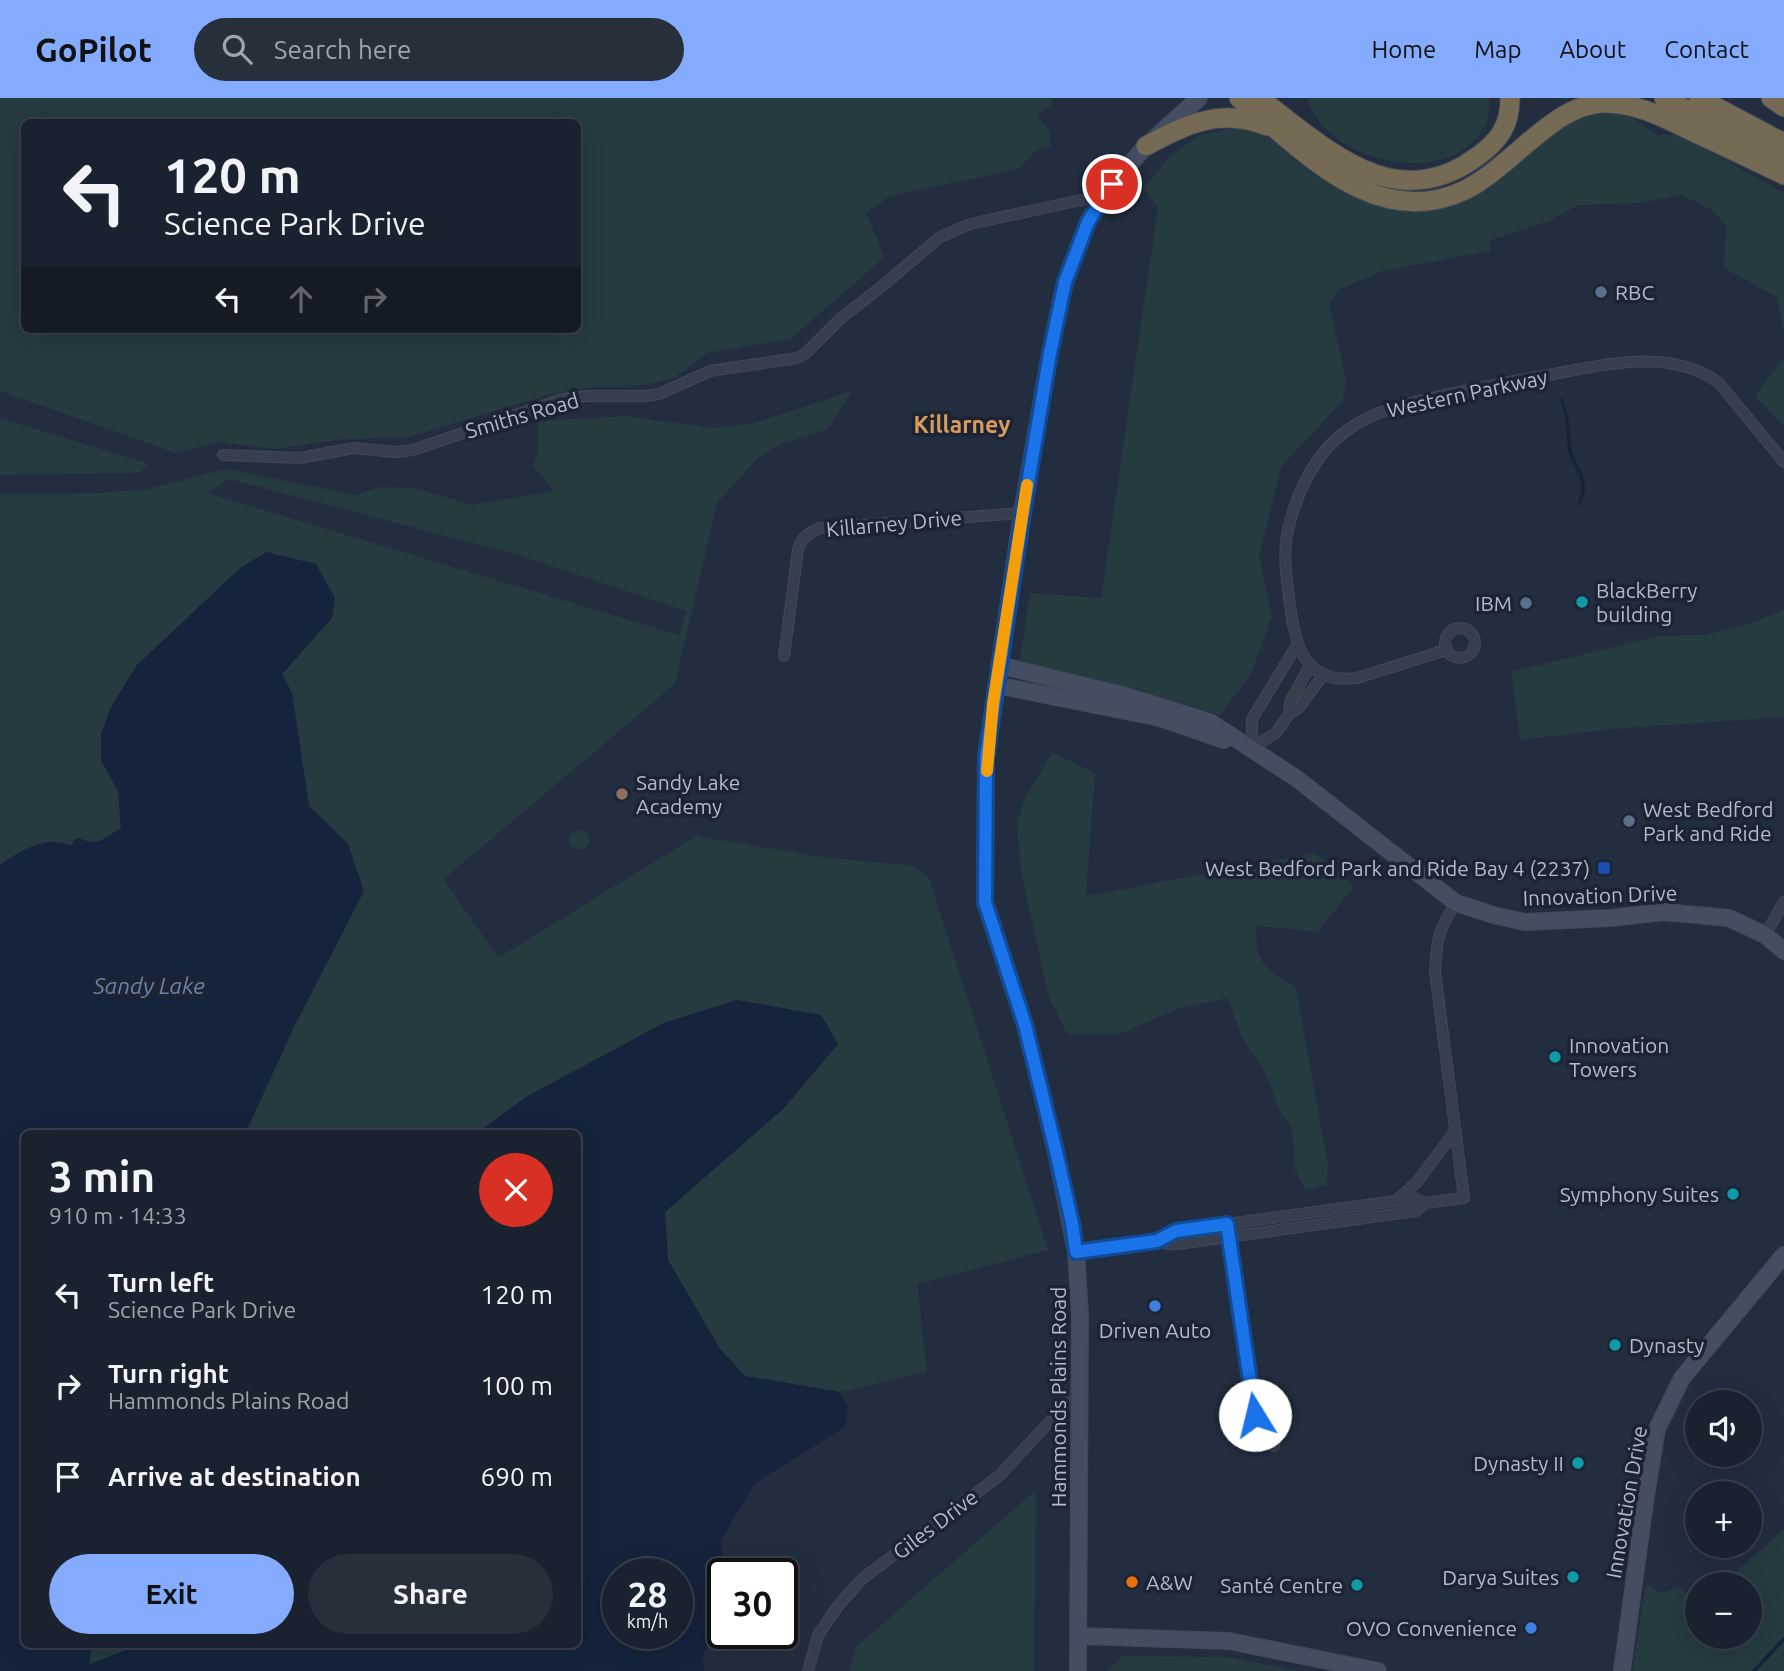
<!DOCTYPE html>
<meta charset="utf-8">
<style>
:root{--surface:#1a222f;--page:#272f3b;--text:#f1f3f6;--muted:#9fa4aa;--line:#383f4b;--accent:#84abfd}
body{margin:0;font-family:Ubuntu,sans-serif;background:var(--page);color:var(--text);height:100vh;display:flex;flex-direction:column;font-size:26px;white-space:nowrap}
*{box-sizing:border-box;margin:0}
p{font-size:23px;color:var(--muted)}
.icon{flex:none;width:38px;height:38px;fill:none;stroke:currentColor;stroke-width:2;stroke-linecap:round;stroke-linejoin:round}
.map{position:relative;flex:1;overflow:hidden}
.sheet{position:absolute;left:21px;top:1032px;width:560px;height:518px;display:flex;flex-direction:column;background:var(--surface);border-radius:10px;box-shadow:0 7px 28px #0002,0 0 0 2px var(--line)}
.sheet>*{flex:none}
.banner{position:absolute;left:21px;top:21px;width:560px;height:214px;border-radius:10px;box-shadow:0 7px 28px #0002,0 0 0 2px var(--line);background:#1a222f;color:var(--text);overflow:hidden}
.controls{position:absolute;left:1685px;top:1292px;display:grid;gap:14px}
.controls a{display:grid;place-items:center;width:77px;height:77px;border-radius:50%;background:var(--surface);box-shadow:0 7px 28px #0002,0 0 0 2px var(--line);font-size:35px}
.speed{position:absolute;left:602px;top:1460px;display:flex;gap:14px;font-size:35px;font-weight:700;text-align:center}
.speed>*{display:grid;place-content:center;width:91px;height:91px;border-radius:50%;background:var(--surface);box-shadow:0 7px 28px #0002,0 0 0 2px var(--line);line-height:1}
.speed small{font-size:18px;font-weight:400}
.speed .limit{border:4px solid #111;border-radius:10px;background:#fff;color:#111}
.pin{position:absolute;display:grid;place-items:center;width:60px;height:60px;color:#fff;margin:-30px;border:4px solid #fff;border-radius:50%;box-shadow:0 2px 7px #0007}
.me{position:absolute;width:77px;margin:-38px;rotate:351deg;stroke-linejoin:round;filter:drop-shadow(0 0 5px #0008)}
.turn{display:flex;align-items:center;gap:24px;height:147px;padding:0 28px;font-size:32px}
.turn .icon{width:91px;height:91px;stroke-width:2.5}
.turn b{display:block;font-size:49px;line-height:60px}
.lanes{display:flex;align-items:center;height:66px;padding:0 28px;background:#0003;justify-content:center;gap:35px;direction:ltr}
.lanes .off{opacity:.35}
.round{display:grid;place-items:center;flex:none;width:74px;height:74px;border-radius:37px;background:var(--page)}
.summary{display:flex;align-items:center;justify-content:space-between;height:119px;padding:0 28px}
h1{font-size:42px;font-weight:700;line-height:52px}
.cta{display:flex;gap:14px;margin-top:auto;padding:14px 28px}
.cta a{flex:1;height:80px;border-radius:42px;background:var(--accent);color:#111;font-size:28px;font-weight:700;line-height:80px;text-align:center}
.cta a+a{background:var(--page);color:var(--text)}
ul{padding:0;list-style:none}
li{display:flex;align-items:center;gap:21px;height:91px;padding:0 28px}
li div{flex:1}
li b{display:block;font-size:26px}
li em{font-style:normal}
header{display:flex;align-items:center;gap:42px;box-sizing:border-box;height:98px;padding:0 35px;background:var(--accent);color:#111}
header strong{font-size:33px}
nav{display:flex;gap:38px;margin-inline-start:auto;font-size:24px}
.search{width:490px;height:63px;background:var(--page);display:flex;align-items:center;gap:18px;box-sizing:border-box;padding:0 24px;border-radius:38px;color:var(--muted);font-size:26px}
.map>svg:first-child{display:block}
</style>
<header>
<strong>GoPilot</strong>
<div class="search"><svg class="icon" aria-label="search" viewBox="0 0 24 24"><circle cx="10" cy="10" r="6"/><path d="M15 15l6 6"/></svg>Search here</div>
<nav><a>Home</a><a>Map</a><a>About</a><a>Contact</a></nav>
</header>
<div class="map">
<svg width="1784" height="1573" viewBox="0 0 1784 1573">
<rect width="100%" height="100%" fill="#222d3f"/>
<path fill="#253b40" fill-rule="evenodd" d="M 0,0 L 1052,0 L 1051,9 L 1043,11 L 1038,19 L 1050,33 L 1051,48 L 1036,52 L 1019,71 L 890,98 L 866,115 L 885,159 L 790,241 L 707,255 L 673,281 L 629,289 L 594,289 L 555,295 L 405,340 L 342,341 L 276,351 L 217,344 L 176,355 L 0,293 ZM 24,24 L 578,24 L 578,231 L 24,231 Z
M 1307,0 L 1490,0 C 1489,8 1489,20 1485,27 C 1451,94 1326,65 1307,0 Z
M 1624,14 L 1658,37 L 1680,37 L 1784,95 L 1784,236 L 1777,199 L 1724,170 L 1726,128 L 1712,112 L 1682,97 L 1640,105 L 1578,107 L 1549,123 L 1491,142 L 1490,153 L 1382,173 L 1339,192 L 1329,206 L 1346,282 L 1343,302 L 1281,369 L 1259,458 L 1272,518 L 1251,576 L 1220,617 L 1131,591 L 1019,568 L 1030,495 L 1101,500 L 1158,109 L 1143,91 L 1170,58 L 1200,37 L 1240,29 L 1282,45 L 1318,75 L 1346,95 L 1389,111 L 1421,111 L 1456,104 L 1499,83 L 1540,46 L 1583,15 Z
M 1784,259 L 1784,328 L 1755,298 Z
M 852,293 L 828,331 L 779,347 L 758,360 L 717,405 L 675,586 L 444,781 L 498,860 L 696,738 L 828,760 L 911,767 L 929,780 L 1048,1152 L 917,1186 L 927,1274 L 840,1294 L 745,1278 L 720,1251 L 668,1162 L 665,1114 L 783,1011 L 838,946 L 821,917 L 737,902 L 664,925 L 526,999 L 476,1036 L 245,1036 L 292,933 L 348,746 L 309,708 L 292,596 L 282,576 L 332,520 L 101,662 L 118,693 L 121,729 L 98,745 L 74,742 L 71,748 C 46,736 21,753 0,767 L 0,396 L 97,395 L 148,391 L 226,371 L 356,397 L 379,389 L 414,390 L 473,407 L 554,393 L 533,368 L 538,355 L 538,323 L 626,318 L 712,330 L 751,326 ZM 229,381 L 518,457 L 686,513 L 679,537 L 207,395 Z
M 0,320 L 150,366 L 140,375 L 0,377 Z
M 1784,512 L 1784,619 L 1612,631 L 1520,642 L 1511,574 L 1658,538 L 1706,537 L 1751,525 Z
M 1052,654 L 1095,675 L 1086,798 L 1315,755 L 1354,788 L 1318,834 L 1257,828 C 1253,866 1267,871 1296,890 L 1328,1067 L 1327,1087 L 1306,1092 L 1295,1072 L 1292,1030 L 1280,1014 L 1264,972 L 1243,942 L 1227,900 L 1177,911 L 1120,936 L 1067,936 L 1048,897 L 1021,773 L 1017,724 L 1025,701 Z
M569 742a10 10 0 1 1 20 0a10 10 0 1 1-20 0Z
M 1036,1392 L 1034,1573 L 849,1573 L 856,1549 Z
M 1784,1431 L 1784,1573 L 1632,1573 L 1646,1486 L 1662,1495 L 1677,1489 L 1693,1498 L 1697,1505 L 1698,1538 L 1750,1538 L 1750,1486 L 1723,1486 Z
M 92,1547 L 138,1547 L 88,1567 Z
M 1122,1558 L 1226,1559 L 1299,1573 L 1107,1573 Z"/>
<path fill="#15233d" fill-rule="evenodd" d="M 266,454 L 316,466 L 335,500 L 332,520 L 282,576 L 292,595 L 309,708 L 348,746 L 364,793 L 292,933 L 245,1036 L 24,1036 L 24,1547 L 92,1547 L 89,1567 L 139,1547 L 578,1547 L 578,1036 L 476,1036 L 526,999 L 664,925 L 737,902 L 821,917 L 838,946 L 783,1011 L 665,1114 L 668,1162 L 720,1251 L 745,1278 L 840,1294 L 848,1309 L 845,1329 L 755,1385 L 720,1444 L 727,1475 L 723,1475 L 723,1512 L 703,1558 L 704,1573 L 0,1573 L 0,767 C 21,752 46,737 71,748 L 74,742 L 79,740 C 97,749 106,740 121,730 L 118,693 L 101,662 L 101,636 L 111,609 L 137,567 L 240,470 ZM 618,1475 L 677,1475 L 677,1535 L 618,1535 Z"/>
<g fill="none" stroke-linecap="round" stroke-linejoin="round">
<path stroke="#15233d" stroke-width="3.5" d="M 1562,302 L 1567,320 L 1570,354 L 1581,378 L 1584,392 L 1579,406
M 1754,1573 L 1784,1541"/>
<g stroke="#404858" stroke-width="12">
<path id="street" d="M 223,357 L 300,360 L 354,350 L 395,354 L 413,352 L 562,301 L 586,298 L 646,298 L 659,296 L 710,273 L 797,260 L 805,256 L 841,220 L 881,189 L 940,139 L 970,126 L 1104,97
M1445 545a15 15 0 1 1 30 0a15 15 0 1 1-30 0Z
M 1446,552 L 1357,580 C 1301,587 1295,544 1289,500 C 1286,478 1283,454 1288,432 C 1296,396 1315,355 1346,333 C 1376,311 1409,305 1445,297 C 1481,289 1518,282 1554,276 C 1608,266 1671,250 1719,285 L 1784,364
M 784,558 L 798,452 C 801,440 809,434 820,430 L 1022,415
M 1289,616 L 1298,611 L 1324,576
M 1252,650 L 1252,621 L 1297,547
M 1252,650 L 1276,635 L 1289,616 L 1290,604 L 1310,568
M 1765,837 L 1784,804
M 1397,1102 L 1417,1084 L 1456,1032
M 1228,1133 L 1255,1317 L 1274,1348
M 1157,1143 L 1168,1146 L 1178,1146 L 1416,1113 L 1425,1105 L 1464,1100 L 1435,873 C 1437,841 1438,832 1456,805
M 1076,1154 L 1157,1143 L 1176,1133 L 1395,1103 L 1415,1100 L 1425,1105
M 808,1573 L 818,1537 L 838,1508 L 862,1481 L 999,1378 L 1081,1290"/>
</g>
<g stroke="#404858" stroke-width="18">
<path id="secondary" d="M 999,567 L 1126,598 L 1210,624 L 1296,680 L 1456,805 L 1497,818 L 1525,824 L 1611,820 L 1664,814 L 1729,820 L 1765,837 L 1784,853
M 996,587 L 1160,620 L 1224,642
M 1079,1538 L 1229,1543 L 1378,1573
M 1078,1573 L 1080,1216 L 1076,1154 L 1055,1049 L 1025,927 L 985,804 L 986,659 L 1022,415 L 1050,255 L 1065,184 L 1088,124 L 1112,86 L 1146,48 L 1199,0
M 1622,1573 L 1646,1397 L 1657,1331 L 1682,1280 L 1784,1157"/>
</g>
<g stroke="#3f4757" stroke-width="21">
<path id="highway" d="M 1239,0 C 1302,51 1376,135 1465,92 C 1487,81 1506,63 1525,47 C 1548,28 1571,7 1602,5 C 1639,4 1670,23 1702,38 C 1730,51 1757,64 1784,77
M 1259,0 C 1326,50 1395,120 1478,58 C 1500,42 1510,27 1510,0
M 1664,0 L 1784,62
M 1699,0 L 1784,45
M 1771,0 L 1784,9
M 1146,48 C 1187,26 1221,9 1267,28"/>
</g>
<use href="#street" stroke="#373f4f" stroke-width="10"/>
<use href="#secondary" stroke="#444d62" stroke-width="16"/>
<use href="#highway" stroke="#756a53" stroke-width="19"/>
</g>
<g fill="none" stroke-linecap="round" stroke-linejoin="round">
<g stroke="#114b97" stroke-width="18">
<path id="route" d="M 1112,86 L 1088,124 L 1065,184 L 1050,255 L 1023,415 L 986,659 L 985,804 L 1025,927 L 1055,1049 L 1072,1125 L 1076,1154 L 1157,1143 L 1176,1133 L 1227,1126 L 1255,1317"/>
</g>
<use href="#route" stroke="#1a73e8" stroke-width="12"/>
<path stroke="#f59e0b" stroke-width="12" d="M 987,673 L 993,606 L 1027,387"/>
</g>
<g fill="#5c6f8a" stroke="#1c2434" stroke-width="2.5">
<circle cx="1601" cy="194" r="7"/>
<circle cx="1526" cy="505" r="7"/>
<circle cx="1629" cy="723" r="7"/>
</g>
<g fill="#0f9aa8" stroke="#1c2434" stroke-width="2.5">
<circle cx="1582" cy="504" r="7"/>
<circle cx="1555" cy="959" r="7"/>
<circle cx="1733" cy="1096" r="7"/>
<circle cx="1615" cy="1247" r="7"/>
<circle cx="1578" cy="1365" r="7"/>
<circle cx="1573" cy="1479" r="7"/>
<circle cx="1357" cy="1487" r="7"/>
</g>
<circle fill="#8d6e63" stroke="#1c2434" stroke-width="2.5" cx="622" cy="696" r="7"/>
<rect fill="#1a4fb4" stroke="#1c2434" stroke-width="2.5" x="1597" y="763" width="14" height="14" rx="3.5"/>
<g fill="#3f7fe0" stroke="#1c2434" stroke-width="2.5">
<circle cx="1155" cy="1208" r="7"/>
<circle cx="1531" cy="1530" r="7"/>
</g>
<circle fill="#e8710a" stroke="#1c2434" stroke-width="2.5" cx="1132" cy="1484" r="7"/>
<g text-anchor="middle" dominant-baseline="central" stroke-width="7" stroke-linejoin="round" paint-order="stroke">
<g font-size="21" fill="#b3baca" stroke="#1c2434" text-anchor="start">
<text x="1615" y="194">RBC</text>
<text x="1596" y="492">BlackBerry<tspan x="1596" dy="24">building</tspan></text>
<text x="1512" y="505" text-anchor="end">IBM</text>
<text x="636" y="684">Sandy Lake<tspan x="636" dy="24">Academy</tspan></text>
<text x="1643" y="711">West Bedford<tspan x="1643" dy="24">Park and Ride</tspan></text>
<text x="1590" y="770" text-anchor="end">West Bedford Park and Ride Bay 4 (2237)</text>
<text x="1569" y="947">Innovation<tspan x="1569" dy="24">Towers</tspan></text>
<text x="1719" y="1096" text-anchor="end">Symphony Suites</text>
<text x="1155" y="1232" text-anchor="middle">Driven Auto</text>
<text x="1629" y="1247">Dynasty</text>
<text x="1564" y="1365" text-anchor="end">Dynasty II</text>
<text x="1559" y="1479" text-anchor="end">Darya Suites</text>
<text x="1146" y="1484">A&amp;W</text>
<text x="1343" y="1487" text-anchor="end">Santé Centre</text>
<text x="1517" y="1530" text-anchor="end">OVO Convenience</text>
</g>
<g font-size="21" fill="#b3baca" stroke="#1c2434">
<text transform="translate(1467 295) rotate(-12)">Western Parkway</text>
<text transform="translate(522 317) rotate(-16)">Smiths Road</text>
<text transform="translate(894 425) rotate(-5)">Killarney Drive</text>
<text transform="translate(1600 797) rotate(-2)">Innovation Drive</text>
<text transform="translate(1058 1299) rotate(-90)">Hammonds Plains Road</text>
<text transform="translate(1626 1404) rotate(-80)">Innovation Drive</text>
<text transform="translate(935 1426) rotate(-37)">Giles Drive</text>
</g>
<g font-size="23" font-weight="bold" fill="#da9c5d" stroke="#1c2434">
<text x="962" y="326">Killarney</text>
</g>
<g font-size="23" font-style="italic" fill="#6a81ab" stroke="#1c2434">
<text x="149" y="887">Sandy Lake</text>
</g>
</g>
</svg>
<div class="controls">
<a><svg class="icon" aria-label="sound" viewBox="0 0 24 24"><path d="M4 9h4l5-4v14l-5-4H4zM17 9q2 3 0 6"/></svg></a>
<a>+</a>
<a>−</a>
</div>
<div class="speed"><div>28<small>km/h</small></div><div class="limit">30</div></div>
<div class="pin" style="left:1112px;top:86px;background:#d93025"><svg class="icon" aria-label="arrive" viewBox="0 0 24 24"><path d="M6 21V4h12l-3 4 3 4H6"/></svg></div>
<svg class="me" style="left:1255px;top:1317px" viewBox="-20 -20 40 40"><circle r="19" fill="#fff"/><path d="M0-13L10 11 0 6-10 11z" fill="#1a73e8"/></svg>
<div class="banner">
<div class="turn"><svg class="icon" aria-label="left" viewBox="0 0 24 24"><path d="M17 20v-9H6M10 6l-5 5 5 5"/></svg><div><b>120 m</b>Science Park Drive</div></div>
<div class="lanes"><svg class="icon" aria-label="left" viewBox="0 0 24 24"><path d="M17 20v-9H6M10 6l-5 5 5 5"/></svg><svg class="icon off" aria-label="ahead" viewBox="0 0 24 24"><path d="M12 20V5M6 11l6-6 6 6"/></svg><svg class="icon off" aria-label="right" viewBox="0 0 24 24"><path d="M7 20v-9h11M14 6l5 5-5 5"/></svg></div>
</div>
<section class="sheet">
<div class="summary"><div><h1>3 min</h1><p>910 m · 14:33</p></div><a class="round" style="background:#d93025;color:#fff"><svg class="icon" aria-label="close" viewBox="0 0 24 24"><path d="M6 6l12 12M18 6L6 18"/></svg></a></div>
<ul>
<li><svg class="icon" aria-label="left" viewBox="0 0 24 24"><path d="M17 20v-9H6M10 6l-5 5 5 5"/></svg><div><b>Turn left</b><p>Science Park Drive</p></div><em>120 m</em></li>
<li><svg class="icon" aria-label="right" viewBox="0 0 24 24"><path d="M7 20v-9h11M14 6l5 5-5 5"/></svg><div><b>Turn right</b><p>Hammonds Plains Road</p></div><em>100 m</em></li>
<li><svg class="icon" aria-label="arrive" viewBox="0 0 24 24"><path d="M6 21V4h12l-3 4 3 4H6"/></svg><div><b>Arrive at destination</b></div><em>690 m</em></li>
</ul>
<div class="cta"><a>Exit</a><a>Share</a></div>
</section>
</div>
